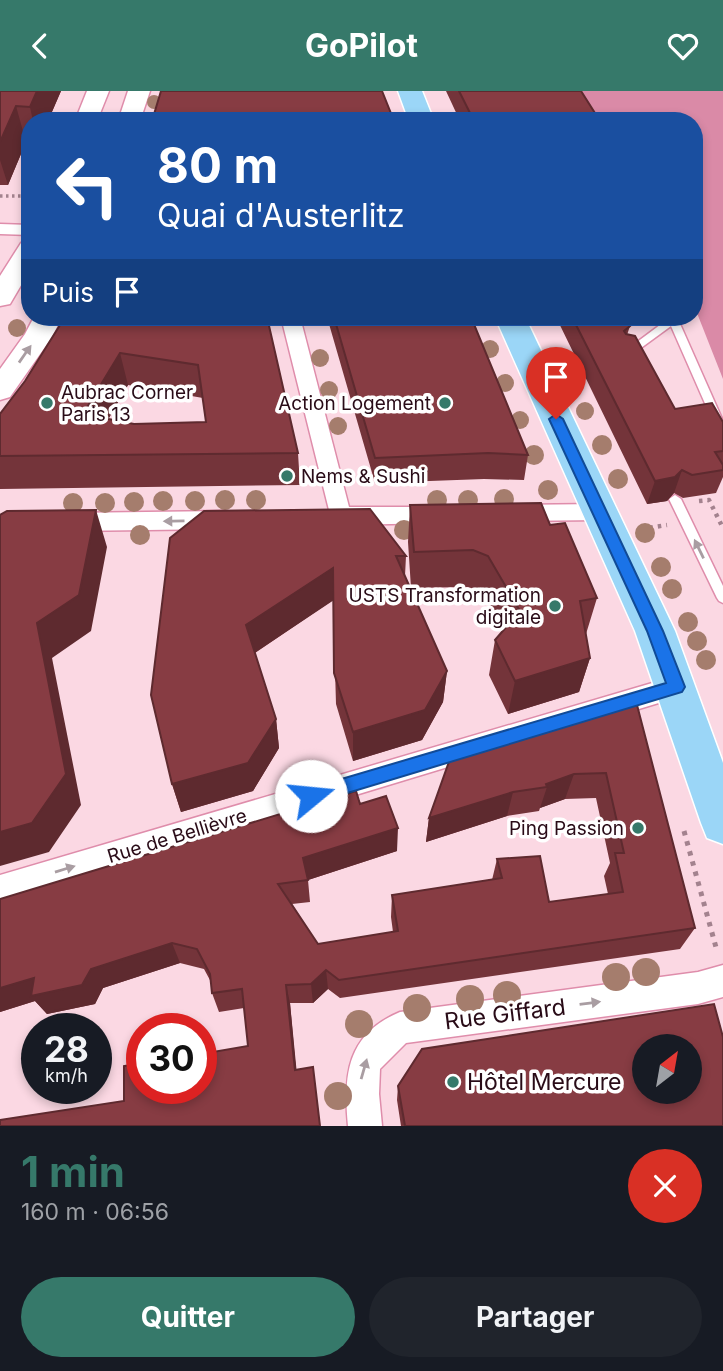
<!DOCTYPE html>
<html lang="fr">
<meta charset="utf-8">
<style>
:root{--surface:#171b24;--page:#20242c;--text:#f1f3f6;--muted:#9ea1a6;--accent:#36796a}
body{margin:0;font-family:Inter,sans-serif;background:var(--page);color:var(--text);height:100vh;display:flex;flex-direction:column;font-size:26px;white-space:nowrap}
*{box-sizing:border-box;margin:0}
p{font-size:23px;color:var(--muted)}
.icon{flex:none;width:38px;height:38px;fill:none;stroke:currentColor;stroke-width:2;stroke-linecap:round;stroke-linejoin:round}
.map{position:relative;height:1035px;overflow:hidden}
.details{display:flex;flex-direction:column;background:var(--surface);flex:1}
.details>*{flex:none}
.guide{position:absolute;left:21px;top:21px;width:682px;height:214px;border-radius:28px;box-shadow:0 4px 10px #0003;background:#1a4fa0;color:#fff;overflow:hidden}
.needle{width:46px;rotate:31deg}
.buttons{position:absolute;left:632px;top:943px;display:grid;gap:14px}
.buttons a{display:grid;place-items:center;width:70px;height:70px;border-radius:50%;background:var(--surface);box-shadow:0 4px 10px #0003;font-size:35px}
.speed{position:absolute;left:21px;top:922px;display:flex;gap:14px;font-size:35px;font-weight:700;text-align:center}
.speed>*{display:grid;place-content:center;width:91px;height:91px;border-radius:50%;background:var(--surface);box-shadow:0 4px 10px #0003;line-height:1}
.speed small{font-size:18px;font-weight:400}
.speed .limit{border:10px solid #d22;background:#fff;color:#111}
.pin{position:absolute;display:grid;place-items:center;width:60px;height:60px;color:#fff;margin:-72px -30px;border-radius:50% 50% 50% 0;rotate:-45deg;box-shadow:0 0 7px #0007}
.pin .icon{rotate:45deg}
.me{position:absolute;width:77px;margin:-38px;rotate:73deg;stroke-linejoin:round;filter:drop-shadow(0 0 5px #0008)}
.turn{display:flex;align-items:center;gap:24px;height:147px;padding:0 21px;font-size:32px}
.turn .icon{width:91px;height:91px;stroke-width:2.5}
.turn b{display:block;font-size:49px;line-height:60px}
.then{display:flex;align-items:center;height:66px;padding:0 21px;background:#0003;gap:14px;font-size:26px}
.round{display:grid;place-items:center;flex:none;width:74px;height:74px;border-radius:37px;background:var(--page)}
.summary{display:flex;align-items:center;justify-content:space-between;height:119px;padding:0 21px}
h1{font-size:42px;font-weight:700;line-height:52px;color:var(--accent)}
.action{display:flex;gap:14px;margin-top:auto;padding:14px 21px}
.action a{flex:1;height:80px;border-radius:42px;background:var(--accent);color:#fff;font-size:28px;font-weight:700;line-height:80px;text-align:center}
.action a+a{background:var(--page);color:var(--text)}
header{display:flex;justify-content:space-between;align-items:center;height:91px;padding:0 21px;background:var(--accent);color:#fff;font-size:32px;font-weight:700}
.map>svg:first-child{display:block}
</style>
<header><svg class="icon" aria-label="back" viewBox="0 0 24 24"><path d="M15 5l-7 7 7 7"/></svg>GoPilot<svg class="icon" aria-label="heart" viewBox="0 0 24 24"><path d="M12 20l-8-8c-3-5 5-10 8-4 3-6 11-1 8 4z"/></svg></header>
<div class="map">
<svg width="723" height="1035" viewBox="0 0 723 1035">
<rect width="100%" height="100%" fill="#fbd8e3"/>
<path fill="#da8aa7" d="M 566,0 L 723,0 L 723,288 L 695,217 L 695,30 L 585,30 Z"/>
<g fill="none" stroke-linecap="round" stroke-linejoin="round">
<g stroke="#df8dab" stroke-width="3">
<path id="lane" d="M 667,226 L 677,226 L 723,330 L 723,346 L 718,342 L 671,235 L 630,265 L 626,266 L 621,263 L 668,228 Z
M 675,404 L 681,408 L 723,495 L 723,512 L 719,510 L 717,507 L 669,408 Z"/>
</g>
<g stroke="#df8dab" stroke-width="3">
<path id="street" d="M 0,133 L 30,134 L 30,144 L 0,143 Z
M 281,226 L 300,226 L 349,416 L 441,416 L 449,418 L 452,424 L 449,430 L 441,432 L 341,434 L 332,431 Z
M 600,413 L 608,415 L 611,421 L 608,427 L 600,429 L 513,430 L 505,428 L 502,422 L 505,416 L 513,414 Z
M 224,420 L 232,423 L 235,429 L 232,435 L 224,438 L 68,440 L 60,437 L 57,431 L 60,425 L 68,422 Z
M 676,585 L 685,588 L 689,596 L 685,604 L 0,812 L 0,784 Z
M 723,874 L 723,906 L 698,913 L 406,952 L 380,978 L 379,1003 L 382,1035 L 348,1035 C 343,984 347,943 400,921 L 698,881 Z"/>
</g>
<g stroke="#df8dab" stroke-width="3">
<path id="secondary" d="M 87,0 L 109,0 L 97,30 L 75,30 Z
M 128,0 L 150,0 L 140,30 L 118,30 Z
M 30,149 L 30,179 L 10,213 L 0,215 L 0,185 L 21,152 Z
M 34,226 L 62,226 L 52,246 L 10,306 L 0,309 L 0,278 L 25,243 Z"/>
</g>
<g stroke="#fff" stroke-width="3">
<path id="primary" d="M 398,0 L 422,0 L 434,30 L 409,30 Z
M 495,226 L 525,226 L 675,540 L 723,672 L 723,753 L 707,747 L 701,732 L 635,540 Z"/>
</g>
<path stroke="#a3828e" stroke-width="3.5" stroke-dasharray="2.5 3.5" stroke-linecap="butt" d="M 0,105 L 30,105"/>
<path stroke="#a3828e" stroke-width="4.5" stroke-dasharray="3.5 5" stroke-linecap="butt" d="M 699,410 L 709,409 L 723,437
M 641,438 L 667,434"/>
<path stroke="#a3828e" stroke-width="5" stroke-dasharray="4.5 6" stroke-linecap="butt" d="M 684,740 L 717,860"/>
<use href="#lane" fill="#fff" fill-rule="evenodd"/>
<use href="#street" fill="#fff" fill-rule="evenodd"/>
<use href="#secondary" fill="#fff" fill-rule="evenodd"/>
<use href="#primary" fill="#9bd6f7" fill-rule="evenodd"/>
</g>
<g fill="#a57d6d">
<circle cx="154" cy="11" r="7"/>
<circle cx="17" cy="237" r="9"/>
<circle cx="490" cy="258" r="9"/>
<circle cx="320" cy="267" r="9"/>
<circle cx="560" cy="267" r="9"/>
<circle cx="505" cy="292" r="9"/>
<circle cx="329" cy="299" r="9"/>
<circle cx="585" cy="320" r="9"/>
<circle cx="520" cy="329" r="9"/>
<circle cx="338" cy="335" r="9"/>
<circle cx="602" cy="354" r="10"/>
<circle cx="534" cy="364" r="10"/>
<circle cx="618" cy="388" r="10"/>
<circle cx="548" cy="399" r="10"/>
<circle cx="504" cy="408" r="10"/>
<circle cx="225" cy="409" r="10"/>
<circle cx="256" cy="409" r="10"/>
<circle cx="437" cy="409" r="10"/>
<circle cx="468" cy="409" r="10"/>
<circle cx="163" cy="410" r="10"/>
<circle cx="195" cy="410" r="10"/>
<circle cx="134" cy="411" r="10"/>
<circle cx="73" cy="412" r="10"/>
<circle cx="105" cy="412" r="10"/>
<circle cx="404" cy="439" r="10"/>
<circle cx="645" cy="442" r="10"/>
<circle cx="140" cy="444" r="10"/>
<circle cx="661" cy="476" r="10"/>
<circle cx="672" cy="498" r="10"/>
<circle cx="688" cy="531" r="10"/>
<circle cx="697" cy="550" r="10"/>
<circle cx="706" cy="569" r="10"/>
<circle cx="646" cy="881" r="14"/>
<circle cx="616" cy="886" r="14"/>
<circle cx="507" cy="904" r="14"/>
<circle cx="470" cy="908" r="14"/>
<circle cx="417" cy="917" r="14"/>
<circle cx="359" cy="933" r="14"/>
<circle cx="338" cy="1005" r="14"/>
</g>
<path fill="#74343a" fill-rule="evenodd" d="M 0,0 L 61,0 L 48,30 L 30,30 L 30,51 L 26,51 L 8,94 L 0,94 Z
M 446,0 L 581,0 L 600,30 L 460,30 Z
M 267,226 L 298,362 L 300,394 L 0,398 L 0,323 L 25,290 L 50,251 ZM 128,294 L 203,307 L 206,331 L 134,333 L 108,328 Z
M 327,226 L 471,226 L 528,364 L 524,389 L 484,388 L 375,392 Z
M 556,226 L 624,226 L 630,235 L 627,244 L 675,318 L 723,331 L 723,386 L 716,402 L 683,407 L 674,402 L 667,410 L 647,413 Z
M 410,414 L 550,434 L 597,507 L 586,543 L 590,567 L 579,601 L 508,623 L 489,584 L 495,549 L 504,539 L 483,501 L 468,496 L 411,497 L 408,451 Z
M 170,447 L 406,465 L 405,485 L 447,580 L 443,611 L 422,649 L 353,670 L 336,613 L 333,509 L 255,562 L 276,628 L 279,657 L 253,700 L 181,721 L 172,693 Z
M 590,622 L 695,837 L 680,858 L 340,907 L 328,898 L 313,912 L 290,912 L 296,979 L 315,992 L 124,1010 L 248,955 L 244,917 L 219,921 L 212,902 L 211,891 L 204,878 L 180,872 L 103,897 L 95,913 L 47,923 L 35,910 L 0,921 L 0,808 L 360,713 L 397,760 L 308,789 L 310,811 L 292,813 L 318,853 L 393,841 L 391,826 L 392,804 L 492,789 L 497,768 L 549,811 L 608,803 L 604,785 L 610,772 L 596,707 L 565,708 L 540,717 L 539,720 L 507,725 L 426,751 L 429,727 Z
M 398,995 L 723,1035 L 401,1035 L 397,1009 Z"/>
<path fill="#5e2a2f" d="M 37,0 L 61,0 L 48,30 L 33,30 L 30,16 Z
M 16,15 L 26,51 L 8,94 L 0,69 L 0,51 Z
M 120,262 L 128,294 L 93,355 L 83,323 Z
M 682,379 L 674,402 L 667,410 L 647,413 L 655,390 Z
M 96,419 L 107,456 L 91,540 L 52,567 L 81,714 L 49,761 L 0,775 L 0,741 L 37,532 Z
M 333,477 L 334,509 L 250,565 L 246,534 Z
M 590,567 L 579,601 L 508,623 L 515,590 Z
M 447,580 L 443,611 L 422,649 L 353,670 L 353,641 Z
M 276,628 L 279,657 L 253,700 L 181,721 L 172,693 Z
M 574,683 L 565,708 L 540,717 L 547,696 L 546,693 Z
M 513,701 L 507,725 L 426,751 L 429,727 Z
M 398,737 L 397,760 L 305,790 L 303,767 Z
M 172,852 L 180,872 L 103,897 L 95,913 L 47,923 L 35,910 L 0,921 L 0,897 L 34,887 L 91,878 Z
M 326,879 L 328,898 L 313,912 L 311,893 Z
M 286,894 L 290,912 L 298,994 L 295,979 Z"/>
<path fill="#873c43" stroke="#5e2a2f" stroke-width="2" fill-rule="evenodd" d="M 0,0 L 37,0 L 30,16 L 16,15 L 0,51 Z
M 161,0 L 382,0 L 394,30 L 152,30 Z
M 459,0 L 581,0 L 600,30 L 474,30 Z
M 65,226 L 267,226 L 298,362 L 0,365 L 0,323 L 25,290 ZM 120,262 L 198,274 L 206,331 L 134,333 L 83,323 Z
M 334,226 L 471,226 L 528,364 L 488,362 L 375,367 Z
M 572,226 L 624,226 L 630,235 L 624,240 L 626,243 L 635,245 L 675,318 L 712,312 L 723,331 L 723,360 L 715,361 L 723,374 L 723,379 L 692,384 L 682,379 L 675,386 L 655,390 Z
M 541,412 L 550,434 L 565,432 L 597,507 L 580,510 L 590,567 L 515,590 L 495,549 L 520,520 L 488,465 L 473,459 L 414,461 L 410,414 Z
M 370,418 L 406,465 L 396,465 L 447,580 L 425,619 L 353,641 L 334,582 L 333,477 L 246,534 L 276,628 L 248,672 L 172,693 L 151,604 L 170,447 L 204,420 Z
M 96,419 L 79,504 L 37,532 L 66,683 L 32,732 L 0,741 L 0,424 L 7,420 Z
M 637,614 L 695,837 L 339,889 L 326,879 L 311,893 L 286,894 L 295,979 L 313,976 L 320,1035 L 0,1035 L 0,1029 L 124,1010 L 124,975 L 142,972 L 142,998 L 201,998 L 201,963 L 248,955 L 242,898 L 212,902 L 210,883 L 197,858 L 172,852 L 91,878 L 82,894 L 31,905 L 34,887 L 0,897 L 0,808 L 356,700 L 360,713 L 386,705 L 398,737 L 303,767 L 308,789 L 278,793 L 318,853 L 398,840 L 392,804 L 502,787 L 497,768 L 540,765 L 549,811 L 623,801 L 615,762 L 624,762 L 606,682 L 574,683 L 546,693 L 547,696 L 513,701 L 429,727 L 451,665 L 590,622 Z
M 714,913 L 723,946 L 723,1035 L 405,1035 L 398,995 L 422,958 ZM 644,956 L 690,956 L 690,1001 L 644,1001 Z"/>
<defs><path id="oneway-solid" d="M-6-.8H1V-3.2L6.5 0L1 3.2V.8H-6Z" transform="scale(1.75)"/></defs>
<g fill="#a99da2">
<use href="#oneway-solid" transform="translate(25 263) rotate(-55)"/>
<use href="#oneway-solid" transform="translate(174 430) rotate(179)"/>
<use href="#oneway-solid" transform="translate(699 458) rotate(-116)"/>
<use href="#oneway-solid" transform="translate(65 778) rotate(-17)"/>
<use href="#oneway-solid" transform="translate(590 912) rotate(-7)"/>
<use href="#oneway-solid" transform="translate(364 978) rotate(-74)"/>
</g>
<path fill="#1a73e8" stroke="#114b97" stroke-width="2" d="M 556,323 L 563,328 L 663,540 L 685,596 L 682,601 L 311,713 L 304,711 L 302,705 L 304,699 L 311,697 L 666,592 L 647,540 L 549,328 Z"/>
<g fill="#36796a" stroke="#fff" stroke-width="2.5">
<circle cx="47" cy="312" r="7"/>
<circle cx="445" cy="312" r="7"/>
<circle cx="287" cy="385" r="7"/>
<circle cx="555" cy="515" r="7"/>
<circle cx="638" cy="737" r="7"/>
<circle cx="453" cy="991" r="7"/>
</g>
<g text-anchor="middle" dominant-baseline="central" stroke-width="7" stroke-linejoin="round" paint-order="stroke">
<g font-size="19" fill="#290b17" stroke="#fff" text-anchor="end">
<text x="61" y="301" text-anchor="start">Aubrac Corner<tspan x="61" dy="22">Paris 13</tspan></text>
<text x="431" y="312">Action Logement</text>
<text x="301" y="385" text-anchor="start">Nems &amp; Sushi</text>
<text x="541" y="504">USTS Transformation<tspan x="541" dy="22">digitale</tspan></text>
<text x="624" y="737">Ping Passion</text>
</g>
<g font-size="19" fill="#290b17" stroke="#fff">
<text transform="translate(177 745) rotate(-17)">Rue de Bellièvre</text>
</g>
<g font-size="23" fill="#290b17" stroke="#fff">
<text transform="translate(505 923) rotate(-7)">Rue Giffard</text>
</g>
<g font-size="23" fill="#290b17" stroke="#fff" text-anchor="start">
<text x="467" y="991">Hôtel Mercure</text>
</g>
</g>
</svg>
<div class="buttons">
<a><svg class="needle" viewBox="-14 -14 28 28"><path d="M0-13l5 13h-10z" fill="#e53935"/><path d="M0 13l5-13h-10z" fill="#9ea1a6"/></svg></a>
</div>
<div class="speed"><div>28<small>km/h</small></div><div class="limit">30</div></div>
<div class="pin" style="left:556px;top:328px;background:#d93025"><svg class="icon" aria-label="arrive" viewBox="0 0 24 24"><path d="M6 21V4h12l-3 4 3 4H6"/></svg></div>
<svg class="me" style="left:311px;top:705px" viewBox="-20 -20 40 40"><circle r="19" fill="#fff"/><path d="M0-13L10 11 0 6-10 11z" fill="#1a73e8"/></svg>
<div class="guide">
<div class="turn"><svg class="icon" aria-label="left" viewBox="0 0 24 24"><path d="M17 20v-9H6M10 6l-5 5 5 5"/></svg><div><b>80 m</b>Quai d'Austerlitz</div></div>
<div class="then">Puis<svg class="icon" aria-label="arrive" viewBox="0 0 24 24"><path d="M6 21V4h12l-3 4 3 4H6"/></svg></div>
</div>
</div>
<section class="details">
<div class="summary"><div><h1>1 min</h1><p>160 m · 06:56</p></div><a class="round" style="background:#d93025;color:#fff"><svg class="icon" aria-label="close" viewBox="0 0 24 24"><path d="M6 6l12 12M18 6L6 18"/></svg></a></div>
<div class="action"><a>Quitter</a><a>Partager</a></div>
</section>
